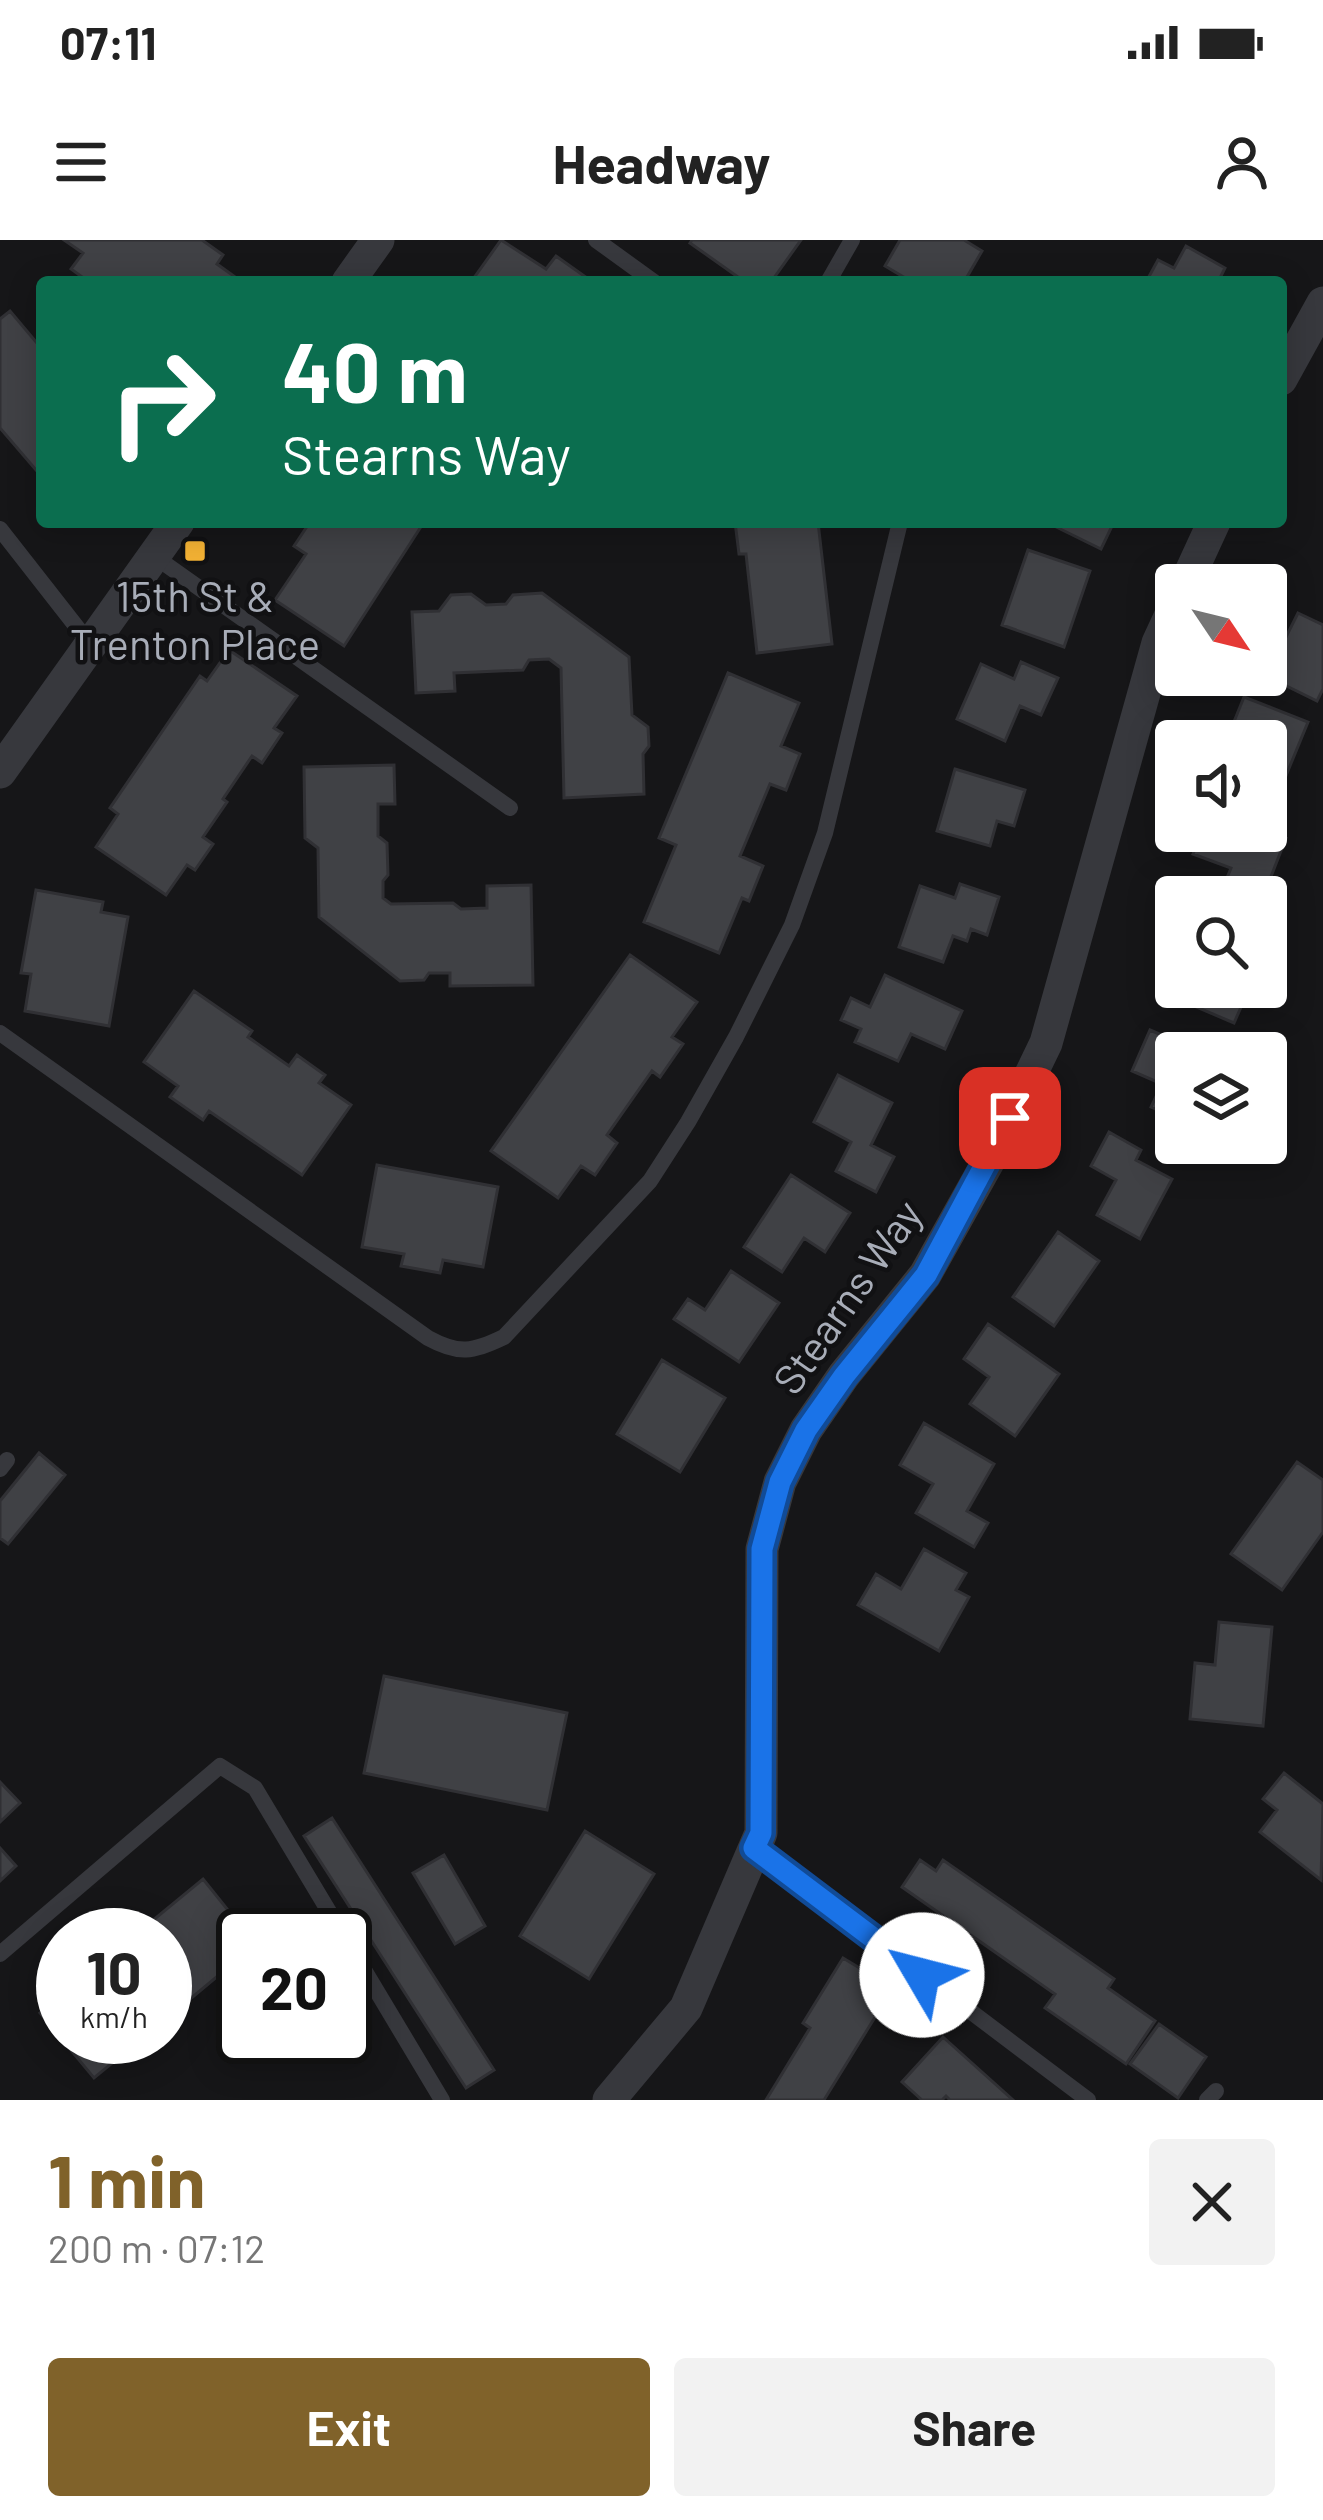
<!DOCTYPE html>
<meta charset="utf-8">
<style>
:root{--surface:#fff;--page:#f2f2f2;--text:#222;--muted:#767676;--accent:#80622a}
body{margin:0;font-family:Barlow,sans-serif;background:var(--page);color:var(--text);height:100vh;display:flex;flex-direction:column;font-size:45px;white-space:nowrap}
*{box-sizing:border-box;margin:0}
p{font-size:39px;color:var(--muted)}
.icon{flex:none;width:66px;height:66px;fill:none;stroke:currentColor;stroke-width:2;stroke-linecap:round;stroke-linejoin:round}
.map{position:relative;height:1860px;overflow:hidden}
.sheet{display:flex;flex-direction:column;background:var(--surface);flex:1}
.sheet>*{flex:none}
.guide{position:absolute;left:36px;top:36px;width:1251px;height:252px;border-radius:12px;box-shadow:0 6px 30px #0003;background:#0b6e4f;color:#fff;overflow:hidden}
.needle{width:78px;rotate:125deg}
.fabs{position:absolute;left:1155px;top:324px;display:grid;gap:24px}
.fabs a{display:grid;place-items:center;width:132px;height:132px;border-radius:12px;background:var(--surface);box-shadow:0 6px 30px #0003;font-size:60px}
.speed{position:absolute;left:36px;top:1668px;display:flex;gap:24px;font-size:60px;font-weight:700;text-align:center}
.speed>*{display:grid;place-content:center;width:156px;height:156px;border-radius:50%;background:var(--surface);box-shadow:0 6px 30px #0003;line-height:1}
.speed small{font-size:30px;font-weight:400}
.speed .limit{border:6px solid #111;border-radius:18px;background:#fff;color:#111}
.pin{position:absolute;display:grid;place-items:center;width:102px;height:102px;color:#fff;margin:-51px;border-radius:24px;box-shadow:0 6px 18px #0006}
.me{position:absolute;width:132px;margin:-66px;rotate:307deg;stroke-linejoin:round;filter:drop-shadow(0 0 9px #0008)}
.turn{display:flex;align-items:center;gap:42px;height:252px;padding:0 48px;font-size:54px}
.turn .icon{width:156px;height:156px;stroke-width:2.5}
.turn b{display:block;font-size:84px;line-height:102px}
.round{display:grid;place-items:center;flex:none;width:126px;height:126px;border-radius:12px;background:var(--page)}
.summary{display:flex;align-items:center;justify-content:space-between;height:204px;padding:0 48px}
h1{font-size:72px;font-weight:700;line-height:90px;color:var(--accent)}
.cta{display:flex;gap:24px;margin-top:auto;padding:24px 48px}
.cta a{flex:1;height:138px;border-radius:12px;background:var(--accent);color:#fff;font-size:48px;font-weight:700;line-height:138px;text-align:center}
.cta a+a{background:var(--page);color:var(--text)}
.status{display:flex;justify-content:space-between;align-items:center;height:84px;padding:0 60px;background:var(--surface);direction:ltr}
.status svg{height:33px;fill:currentColor}
header{display:flex;justify-content:space-between;align-items:center;height:156px;padding:0 48px;background:var(--surface);font-size:54px;font-weight:700}
.map>svg:first-child{display:block}
</style>
<div class="status"><b>07:11</b><svg viewBox="0 0 49 12"><path d="M0 12V9h3v3zM5 12V6h3v6zM10 12V3h3v9zM15 12V0h3v12zM26 1h20v11H26zM47 4h2v5h-2z"/></svg></div>
<header><svg class="icon" aria-label="menu" viewBox="0 0 24 24"><path d="M4 6h16M4 12h16M4 18h16"/></svg>Headway<svg class="icon" aria-label="person" viewBox="0 0 24 24"><circle cx="12" cy="8" r="4"/><path d="M4 21q1-7 8-7t8 7"/></svg></header>
<div class="map">
<svg width="1323" height="1860" viewBox="0 0 1323 1860">
<rect width="100%" height="100%" fill="#161618"/>
<path fill="#404145" stroke="#303034" stroke-width="3" d="M 64,0 L 202,0 L 223,15 L 217,24 L 238,39 L 89,42 L 71,29 L 83,13 Z
M 501,0 L 546,29 L 556,16 L 587,38 L 585,42 L 471,42 Z
M 692,0 L 801,0 L 771,42 L 745,42 L 690,3 Z
M 900,0 L 964,0 L 982,11 L 967,37 L 976,42 L 912,42 L 885,26 Z
M 1186,6 L 1225,28 L 1218,42 L 1146,42 L 1158,20 L 1174,28 Z
M 10,71 L 42,109 L 42,237 L 0,188 L 0,79 Z
M 310,282 L 424,282 L 344,406 L 275,360 L 306,314 L 294,306 Z
M 735,282 L 818,282 L 832,404 L 757,413 L 746,314 L 739,314 Z
M 1046,282 L 1114,282 L 1101,309 Z
M 1028,310 L 1090,331 L 1064,407 L 1002,385 Z
M 542,353 L 629,417 L 632,475 L 648,487 L 649,506 L 643,514 L 644,554 L 564,558 L 561,428 L 549,419 L 529,420 L 523,430 L 454,433 L 455,451 L 416,453 L 412,372 L 439,371 L 451,355 L 471,354 L 486,365 L 506,364 L 513,355 Z
M 1298,373 L 1323,385 L 1323,449 L 1317,461 L 1264,435 L 1266,403 L 1273,390 L 1286,397 Z
M 229,410 L 297,456 L 274,488 L 282,493 L 262,523 L 252,516 L 223,559 L 227,562 L 203,597 L 213,604 L 195,630 L 187,625 L 166,655 L 96,607 L 118,574 L 110,568 L 200,436 L 207,441 Z
M 1021,422 L 1058,438 L 1041,475 L 1020,466 L 1005,501 L 957,479 L 981,424 L 1014,439 Z
M 728,433 L 799,463 L 781,506 L 800,514 L 786,550 L 770,544 L 740,616 L 763,626 L 749,661 L 742,658 L 719,713 L 644,682 L 676,605 L 659,598 Z
M 1244,457 L 1308,482 L 1276,560 L 1266,556 L 1266,501 L 1227,499 Z
M 394,525 L 395,564 L 378,564 L 378,596 L 387,603 L 388,635 L 383,641 L 383,658 L 391,664 L 453,663 L 461,669 L 487,668 L 487,646 L 531,645 L 533,745 L 450,746 L 450,733 L 429,733 L 424,740 L 400,741 L 319,677 L 318,608 L 305,598 L 304,527 Z
M 955,529 L 1025,550 L 1014,586 L 997,581 L 990,606 L 937,591 Z
M 1266,590 L 1286,598 L 1263,657 L 1224,645 L 1231,628 L 1193,614 L 1202,591 Z
M 960,644 L 999,657 L 987,695 L 971,689 L 967,701 L 953,696 L 943,722 L 899,707 L 920,646 L 955,658 Z
M 36,650 L 103,662 L 101,672 L 128,677 L 109,786 L 25,771 L 31,734 L 21,733 Z
M 630,715 L 697,762 L 672,797 L 683,804 L 660,837 L 652,831 L 607,895 L 617,903 L 595,935 L 581,926 L 558,958 L 491,911 Z
M 885,735 L 962,771 L 945,809 L 911,794 L 898,821 L 855,802 L 861,789 L 841,780 L 851,758 L 870,767 Z
M 1194,747 L 1250,747 L 1234,783 L 1187,763 Z
M 194,751 L 252,791 L 248,797 L 289,826 L 297,815 L 325,835 L 319,843 L 351,865 L 302,935 L 209,871 L 203,880 L 170,857 L 178,846 L 144,822 Z
M 1150,790 L 1204,813 L 1176,813 L 1176,878 L 1151,867 L 1162,844 L 1132,831 Z
M 838,835 L 892,863 L 871,905 L 894,917 L 876,952 L 836,931 L 851,902 L 814,882 Z
M 1109,892 L 1141,910 L 1136,920 L 1172,939 L 1140,999 L 1097,975 L 1116,940 L 1091,926 Z
M 377,925 L 498,947 L 483,1027 L 443,1020 L 440,1033 L 401,1026 L 404,1014 L 362,1007 Z
M 791,935 L 850,973 L 825,1012 L 804,998 L 782,1032 L 744,1007 Z
M 1058,992 L 1099,1021 L 1054,1086 L 1013,1057 Z
M 731,1031 L 779,1063 L 739,1122 L 674,1079 L 688,1059 L 705,1070 Z
M 988,1084 L 1059,1134 L 1015,1196 L 970,1164 L 989,1137 L 964,1119 Z
M 662,1120 L 725,1158 L 680,1232 L 617,1194 Z
M 924,1183 L 994,1224 L 967,1271 L 988,1283 L 974,1307 L 916,1273 L 933,1244 L 900,1225 Z
M 39,1213 L 65,1235 L 8,1304 L 0,1298 L 0,1261 Z
M 1297,1222 L 1323,1240 L 1323,1292 L 1282,1350 L 1231,1314 Z
M 924,1309 L 966,1333 L 956,1350 L 969,1357 L 939,1411 L 858,1365 L 876,1334 L 901,1349 Z
M 1219,1382 L 1272,1387 L 1263,1486 L 1190,1479 L 1195,1423 L 1215,1425 Z
M 384,1436 L 567,1473 L 547,1570 L 364,1533 Z
M 1284,1533 L 1323,1564 L 1321,1640 L 1260,1592 L 1277,1570 L 1263,1559 Z
M 0,1542 L 20,1563 L 0,1582 Z
M 332,1578 L 494,1830 L 466,1848 L 304,1596 Z
M 585,1591 L 654,1634 L 589,1739 L 520,1696 Z
M 0,1608 L 16,1626 L 0,1641 Z
M 444,1615 L 485,1686 L 455,1704 L 413,1633 Z
M 920,1620 L 936,1631 L 943,1620 L 1114,1739 L 1108,1748 L 1155,1781 L 1126,1824 L 1045,1768 L 1055,1754 L 902,1647 Z
M 203,1639 L 248,1695 L 243,1695 L 243,1715 L 165,1780 L 165,1695 L 135,1695 Z
M 843,1718 L 893,1748 L 824,1860 L 766,1860 L 810,1788 L 803,1783 Z
M 63,1754 L 63,1797 L 144,1797 L 94,1838 L 40,1773 Z
M 1159,1784 L 1206,1817 L 1178,1858 L 1130,1824 Z
M 943,1797 L 1013,1860 L 950,1860 L 946,1856 L 942,1860 L 922,1860 L 902,1842 Z"/>
<g fill="none" stroke-linecap="round" stroke-linejoin="round">
<path stroke="#37383d" stroke-width="16" d="M 596,0 L 654,42
M 828,42 L 852,0
M 0,289 L 90,404
M 154,316 L 510,568
M 0,793 L 428,1098 C 459,1115 473,1112 504,1097 L 650,941 L 688,882 L 736,797 L 792,685 L 825,593 L 900,282
M 0,1229 L 7,1220
M 754,1608 L 1088,1860
M 345,1698 L 442,1860
M 0,1714 L 220,1526 L 255,1548 L 343,1695
M 1207,1860 L 1216,1851"/>
<path stroke="#37383d" stroke-width="33" d="M 348,42 L 378,0
M 1281,139 L 1323,63
M 1185,345 L 1214,282
M 0,532 L 178,282
M 609,1860 L 686,1768 L 761,1593 L 762,1309 L 780,1242 L 806,1190 L 844,1135 L 925,1035 L 992,915 L 1046,803 L 1158,403 L 1176,364"/>
</g>
<g fill="none" stroke-linecap="round" stroke-linejoin="round">
<g stroke="#114b97" stroke-width="30">
<path id="route" d="M 922,1735 L 754,1608 L 761,1593 L 762,1309 L 780,1242 L 806,1190 L 844,1136 L 926,1035 L 1010,878"/>
</g>
<use href="#route" stroke="#1a73e8" stroke-width="21"/>
</g>
<rect fill="#f2b134" stroke="#111113" stroke-width="4.5" x="183" y="299" width="24" height="24" rx="6"/>
<g text-anchor="middle" dominant-baseline="central" stroke-width="9" stroke-linejoin="round" paint-order="stroke">
<g font-size="42" fill="#a8adb8" stroke="#111113">
<text x="195" y="355">15th St &amp;<tspan x="195" dy="48">Trenton Place</tspan></text>
</g>
<g font-size="42" fill="#a8adb8" stroke="#111113">
<text transform="translate(846 1056) rotate(-55)">Stearns Way</text>
</g>
</g>
</svg>
<div class="fabs">
<a><svg class="needle" viewBox="-14 -14 28 28"><path d="M0-13l5 13h-10z" fill="#e53935"/><path d="M0 13l5-13h-10z" fill="#767676"/></svg></a>
<a><svg class="icon" aria-label="sound" viewBox="0 0 24 24"><path d="M4 9h4l5-4v14l-5-4H4zM17 9q2 3 0 6"/></svg></a>
<a><svg class="icon" aria-label="search" viewBox="0 0 24 24"><circle cx="10" cy="10" r="6"/><path d="M15 15l6 6"/></svg></a>
<a><svg class="icon" aria-label="layers" viewBox="0 0 24 24"><path d="M12 4l9 5-9 5-9-5zM3 14l9 5 9-5"/></svg></a>
</div>
<div class="speed"><div>10<small>km/h</small></div><div class="limit">20</div></div>
<div class="pin" style="left:1010px;top:878px;background:#d93025"><svg class="icon" aria-label="arrive" viewBox="0 0 24 24"><path d="M6 21V4h12l-3 4 3 4H6"/></svg></div>
<svg class="me" style="left:922px;top:1735px" viewBox="-20 -20 40 40"><circle r="19" fill="#fff"/><path d="M0-13L10 11 0 6-10 11z" fill="#1a73e8"/></svg>
<div class="guide">
<div class="turn"><svg class="icon" aria-label="right" viewBox="0 0 24 24"><path d="M7 20v-9h11M14 6l5 5-5 5"/></svg><div><b>40 m</b>Stearns Way</div></div>
</div>
</div>
<section class="sheet">
<div class="summary"><div><h1>1 min</h1><p>200 m · 07:12</p></div><a class="round"><svg class="icon" aria-label="close" viewBox="0 0 24 24"><path d="M6 6l12 12M18 6L6 18"/></svg></a></div>
<div class="cta"><a>Exit</a><a>Share</a></div>
</section>
